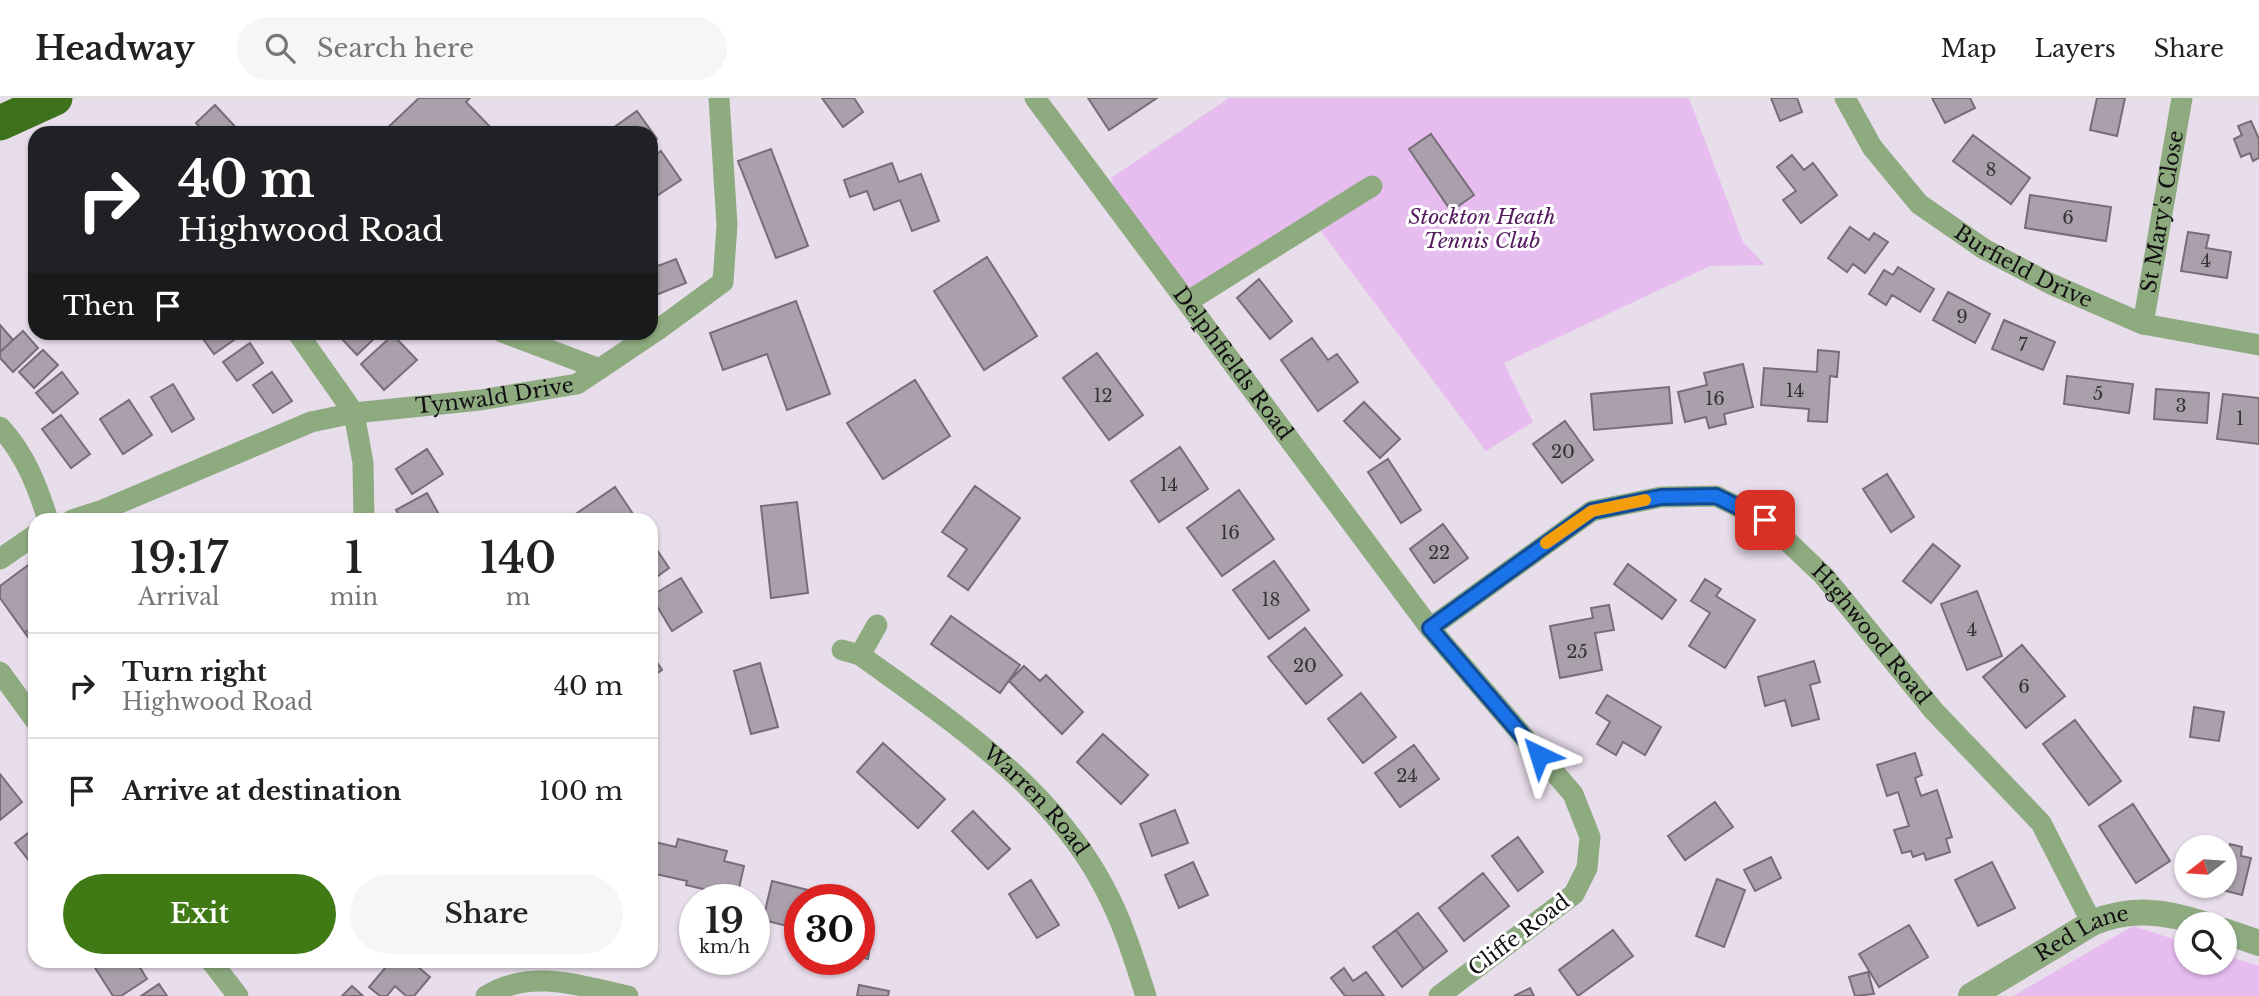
<!DOCTYPE html>
<style>
:root{--surface:#fff;--page:#f6f6f6;--text:#222;--muted:#767676;--line:#e0e0e0;--accent:#3f7a14}
body{margin:0;font-family:"Libre Baskerville",serif;background:var(--page);color:var(--text);height:100vh;display:flex;flex-direction:column;font-size:26px;white-space:nowrap}
*{box-sizing:border-box;margin:0}
p{font-size:23px;color:var(--muted)}
.icon{flex:none;width:38px;height:38px;fill:none;stroke:currentColor;stroke-width:2;stroke-linecap:round;stroke-linejoin:round}
.map{position:relative;flex:1;overflow:hidden}
.panel{position:absolute;left:28px;top:415px;width:630px;height:455px;display:flex;flex-direction:column;background:var(--surface);border-radius:21px;box-shadow:0 2px 5px #0004}
.panel>*{flex:none}
.top-card{position:absolute;left:28px;top:28px;width:630px;height:214px;border-radius:21px;box-shadow:0 2px 5px #0004;background:#202124;color:#fff;overflow:hidden}
.needle{width:46px;rotate:253deg}
.fabs{position:absolute;left:2174px;top:737px;display:grid;gap:14px}
.fabs a{display:grid;place-items:center;width:63px;height:63px;border-radius:50%;background:var(--surface);box-shadow:0 2px 5px #0004;font-size:35px}
.speed{position:absolute;left:679px;top:786px;display:flex;gap:14px;font-size:35px;font-weight:700;text-align:center}
.speed>*{display:grid;place-content:center;width:91px;height:91px;border-radius:50%;background:var(--surface);box-shadow:0 2px 5px #0004;line-height:1}
.speed small{font-size:18px;font-weight:400}
.speed .limit{border:10px solid #d22;background:#fff;color:#111}
.pin{position:absolute;display:grid;place-items:center;width:60px;height:60px;color:#fff;margin:-30px;border-radius:14px;box-shadow:0 4px 10px #0006}
.me{position:absolute;width:77px;margin:-38px;rotate:319deg;stroke-linejoin:round;filter:drop-shadow(0 0 5px #0008)}
.turn{display:flex;align-items:center;gap:24px;height:147px;padding:0 35px;font-size:32px}
.turn .icon{width:91px;height:91px;stroke-width:2.5}
.turn b{display:block;font-size:49px;line-height:60px}
.then{display:flex;align-items:center;height:66px;padding:0 35px;background:#0003;gap:14px;font-size:26px}
.eta{display:flex;justify-content:space-evenly;align-items:center;height:119px;text-align:center}
.eta b{font-size:42px;font-weight:600;line-height:49px}
.primary-button{display:flex;gap:14px;margin-top:auto;padding:14px 35px}
.primary-button a{flex:1;height:80px;border-radius:42px;background:var(--accent);color:#fff;font-size:28px;font-weight:600;line-height:80px;text-align:center}
.primary-button a+a{background:var(--page);color:var(--text)}
ul{padding:0;list-style:none}
li{display:flex;align-items:center;gap:21px;height:105px;padding:0 35px;border-top:2px solid var(--line)}
li div{flex:1}
li b{display:block;font-size:26px}
li em{font-style:normal}
header{display:flex;align-items:center;gap:42px;box-sizing:border-box;height:98px;padding:0 35px;background:var(--surface);border-bottom:2px solid var(--line)}
header strong{font-size:33px}
nav{display:flex;gap:38px;margin-inline-start:auto;font-size:24px}
.search{width:490px;height:63px;background:var(--page);display:flex;align-items:center;gap:18px;box-sizing:border-box;padding:0 24px;border-radius:38px;color:var(--muted);font-size:26px}
.map>svg:first-child{display:block}
</style>
<header>
<strong>Headway</strong>
<div class="search"><svg class="icon" aria-label="search" viewBox="0 0 24 24"><circle cx="10" cy="10" r="6"/><path d="M15 15l6 6"/></svg>Search here</div>
<nav><a>Map</a><a>Layers</a><a>Share</a></nav>
</header>
<div class="map">
<svg width="2259" height="898" viewBox="0 0 2259 898">
<rect width="100%" height="100%" fill="#e8ddeb"/>
<path fill="#e7bdf0" d="M 1229,0 L 1689,0 L 1743,144 L 1765,167 L 1710,168 L 1504,265 L 1533,324 L 1486,353 L 1314,124 L 1187,204 L 1103,91 L 1113,83 L 1111,80 Z
M 2133,828 L 2186,845 L 2186,864 L 2224,864 L 2224,857 L 2259,868 L 2259,898 L 2013,898 Z"/>
<path fill="#aaa0ac" stroke="#766d78" stroke-width="2" d="M 419,0 L 470,0 L 466,4 L 496,35 L 449,35 L 447,33 L 445,35 L 382,35 Z
M 822,0 L 854,0 L 863,14 L 843,29 Z
M 1088,0 L 1157,0 L 1109,32 Z
M 1771,0 L 1797,0 L 1802,14 L 1780,23 Z
M 1932,0 L 1970,0 L 1975,10 L 1945,25 Z
M 2097,0 L 2125,0 L 2117,38 L 2090,32 Z
M 215,7 L 241,35 L 205,35 L 196,25 Z
M 637,13 L 657,41 L 651,45 L 651,35 L 606,35 Z
M 2251,23 L 2259,41 L 2259,60 L 2253,63 L 2250,55 L 2241,59 L 2234,41 L 2242,37 L 2238,28 Z
M 1431,36 L 1474,97 L 1451,113 L 1409,51 Z
M 1973,37 L 2030,80 L 2011,106 L 1953,63 Z
M 771,51 L 808,148 L 776,160 L 738,63 Z
M 661,53 L 681,82 L 655,99 L 651,94 L 651,60 Z
M 1792,57 L 1804,72 L 1813,65 L 1837,97 L 1801,125 L 1783,102 L 1796,93 L 1777,69 Z
M 892,65 L 899,84 L 921,76 L 939,123 L 912,133 L 900,102 L 874,112 L 867,93 L 850,99 L 844,82 Z
M 2030,97 L 2111,109 L 2106,143 L 2025,130 Z
M 1850,129 L 1869,142 L 1874,135 L 1888,144 L 1865,175 L 1853,166 L 1847,174 L 1828,160 Z
M 2188,134 L 2209,137 L 2206,150 L 2231,154 L 2227,180 L 2181,173 Z
M 653,155 L 658,168 L 676,161 L 686,185 L 651,199 L 651,156 Z
M 987,159 L 1037,238 L 984,272 L 934,193 Z
M 1898,169 L 1934,191 L 1920,214 L 1892,197 L 1886,207 L 1869,196 L 1884,172 L 1893,177 Z
M 1259,181 L 1292,223 L 1270,241 L 1237,200 Z
M 1948,194 L 1990,216 L 1975,245 L 1933,222 Z
M 796,203 L 830,296 L 787,312 L 767,256 L 723,272 L 710,235 Z
M 2004,222 L 2055,244 L 2043,272 L 1992,251 Z
M 0,227 L 13,242 L 0,254 Z
M 23,233 L 38,250 L 13,274 L 0,260 L 0,254 Z
M 206,234 L 239,234 L 241,237 L 214,256 L 201,238 Z
M 348,234 L 381,234 L 357,257 L 341,240 Z
M 393,237 L 417,262 L 384,292 L 361,266 Z
M 1312,240 L 1328,262 L 1337,256 L 1358,284 L 1318,313 L 1281,262 Z
M 250,245 L 263,265 L 237,283 L 223,264 Z
M 43,252 L 58,267 L 34,290 L 19,274 Z
M 1818,252 L 1839,254 L 1837,279 L 1830,278 L 1827,324 L 1808,323 L 1809,311 L 1761,307 L 1764,270 L 1817,274 Z
M 1097,255 L 1143,317 L 1109,342 L 1063,280 Z
M 1743,266 L 1753,309 L 1724,316 L 1726,326 L 1709,330 L 1706,319 L 1685,324 L 1678,294 L 1707,287 L 1704,275 Z
M 62,274 L 78,295 L 53,315 L 36,295 Z
M 272,274 L 292,303 L 273,315 L 253,287 Z
M 2067,278 L 2133,286 L 2129,315 L 2064,306 Z
M 915,282 L 950,338 L 883,381 L 847,325 Z
M 173,286 L 194,321 L 172,334 L 151,299 Z
M 1669,289 L 1672,325 L 1594,332 L 1591,296 Z
M 2156,291 L 2209,295 L 2207,325 L 2154,321 Z
M 2223,296 L 2259,300 L 2259,346 L 2217,341 Z
M 129,302 L 152,337 L 123,356 L 100,321 Z
M 1364,304 L 1400,341 L 1380,360 L 1344,323 Z
M 61,317 L 90,356 L 71,370 L 42,331 Z
M 1565,323 L 1593,362 L 1562,385 L 1533,346 Z
M 1180,349 L 1208,391 L 1159,424 L 1131,383 Z
M 427,351 L 443,376 L 412,396 L 396,371 Z
M 1388,361 L 1421,412 L 1401,425 L 1368,374 Z
M 1887,376 L 1914,419 L 1891,434 L 1863,391 Z
M 975,388 L 1020,420 L 968,492 L 948,478 L 967,451 L 942,434 Z
M 615,389 L 637,422 L 567,422 Z
M 1239,392 L 1274,441 L 1222,478 L 1187,430 Z
M 427,395 L 442,422 L 402,422 L 396,412 Z
M 797,404 L 808,495 L 771,500 L 761,408 Z
M 1443,426 L 1468,460 L 1434,485 L 1410,451 Z
M 651,443 L 669,470 L 651,483 Z
M 1933,446 L 1960,468 L 1931,505 L 1903,483 Z
M 35,462 L 35,527 L 25,535 L 0,500 L 0,488 Z
M 1274,463 L 1309,512 L 1269,541 L 1233,492 Z
M 1628,466 L 1676,502 L 1662,521 L 1614,486 Z
M 681,480 L 702,514 L 672,533 L 651,498 Z
M 1705,481 L 1721,491 L 1716,498 L 1755,522 L 1725,570 L 1689,548 L 1710,515 L 1691,503 Z
M 1977,493 L 2002,558 L 1967,572 L 1941,506 Z
M 1609,507 L 1614,532 L 1595,535 L 1602,572 L 1560,580 L 1550,528 L 1593,520 L 1591,510 Z
M 951,518 L 1020,567 L 1000,595 L 931,546 Z
M 35,527 L 35,549 L 25,535 Z
M 1305,530 L 1342,577 L 1306,606 L 1268,559 Z
M 2022,547 L 2065,598 L 2026,630 L 1983,579 Z
M 651,555 L 662,572 L 651,579 Z
M 1814,563 L 1820,584 L 1810,587 L 1819,621 L 1792,628 L 1785,602 L 1765,608 L 1758,579 Z
M 760,565 L 778,629 L 751,636 L 734,573 Z
M 1024,568 L 1040,583 L 1046,577 L 1083,614 L 1062,636 L 1009,583 Z
M 1361,595 L 1396,639 L 1363,665 L 1328,621 Z
M 1607,597 L 1661,629 L 1645,657 L 1623,644 L 1616,657 L 1597,646 L 1610,624 L 1596,615 Z
M 2194,609 L 2224,614 L 2219,643 L 2190,639 Z
M 2075,622 L 2121,683 L 2089,707 L 2043,646 Z
M 1103,636 L 1148,677 L 1121,706 L 1077,664 Z
M 883,645 L 945,701 L 918,730 L 857,674 Z
M 1414,647 L 1439,681 L 1400,709 L 1375,675 Z
M 1915,655 L 1922,677 L 1915,680 L 1921,698 L 1937,692 L 1952,739 L 1946,741 L 1950,754 L 1926,762 L 1924,755 L 1913,759 L 1911,753 L 1902,755 L 1894,732 L 1909,728 L 1898,694 L 1887,698 L 1877,667 Z
M 0,676 L 22,704 L 0,722 Z
M 1715,704 L 1733,729 L 1685,762 L 1668,738 Z
M 2133,706 L 2170,763 L 2136,785 L 2099,728 Z
M 1175,712 L 1188,745 L 1152,758 L 1140,726 Z
M 973,713 L 1010,751 L 988,771 L 952,733 Z
M 35,730 L 35,769 L 34,769 L 15,745 Z
M 1518,739 L 1543,774 L 1518,793 L 1492,758 Z
M 678,741 L 727,753 L 724,763 L 744,768 L 737,799 L 686,787 L 687,783 L 651,775 L 651,743 L 676,749 Z
M 2230,746 L 2242,749 L 2241,758 L 2251,760 L 2242,797 L 2219,791 L 2220,788 L 2224,788 L 2224,770 Z
M 1771,759 L 1781,780 L 1755,793 L 1744,772 Z
M 1193,764 L 1208,797 L 1179,810 L 1165,777 Z
M 1992,764 L 2015,810 L 1978,828 L 1955,782 Z
M 1483,775 L 1509,808 L 1464,843 L 1439,810 Z
M 1717,781 L 1745,792 L 1724,849 L 1696,838 Z
M 1031,782 L 1059,827 L 1037,840 L 1009,796 Z
M 772,783 L 808,792 L 806,802 L 800,802 L 799,831 L 763,822 Z
M 1418,815 L 1447,853 L 1424,871 L 1396,832 Z
M 859,826 L 873,828 L 868,861 L 859,859 Z
M 1909,827 L 1928,859 L 1879,889 L 1859,856 Z
M 1396,832 L 1424,871 L 1402,889 L 1373,849 Z
M 1613,832 L 1633,858 L 1578,898 L 1559,872 Z
M 95,863 L 136,863 L 147,881 L 121,898 L 113,898 L 92,865 Z
M 391,863 L 411,863 L 430,879 L 414,898 L 406,898 L 395,888 L 387,898 L 380,898 L 369,889 Z
M 1344,870 L 1353,883 L 1366,874 L 1384,898 L 1345,898 L 1331,880 Z
M 1868,874 L 1874,896 L 1855,898 L 1849,879 Z
M 159,886 L 167,898 L 141,898 Z
M 859,887 L 889,893 L 888,898 L 857,898 Z
M 352,888 L 363,898 L 342,898 Z
M 1530,890 L 1534,898 L 1514,898 Z"/>
<g fill="none" stroke-linecap="round" stroke-linejoin="round">
<g stroke="#8eab80" stroke-width="21">
<path id="s1" d="M 1035,0 L 1430,530 L 1573,696 L 1590,739 L 1587,770 L 1574,796 L 1439,898"/>
<path id="s2" d="M 1845,0 L 1872,49 L 1919,106 L 1984,151 L 2051,186 L 2143,226 L 2259,247"/>
<path d="M 1187,204 L 1372,88"/>
<path id="s3" d="M 2143,226 L 2182,0"/>
<path d="M 297,234 L 354,315 L 363,365 L 364,422"/>
<path d="M 502,234 L 600,271"/>
<path d="M 0,329 C 25,356 37,387 48,422"/>
<path id="s4" d="M 72,422 L 103,412 L 311,324 L 354,315 L 480,302 L 577,286 L 659,231 L 723,184 L 727,127 L 719,0"/>
<path d="M 0,461 L 35,437"/>
<path id="s5" d="M 1430,530 L 1592,413 L 1661,399 L 1716,398 L 1765,422 L 1824,478 L 1934,613 L 2041,725 L 2092,825"/>
<path d="M 842,552 L 860,557 L 877,527"/>
<path id="s6" d="M 860,557 C 950,622 1051,688 1104,789 C 1123,824 1134,861 1146,898"/>
<path d="M 0,574 L 35,622"/>
<path d="M 211,863 L 238,898"/>
<path d="M 486,898 C 531,870 581,888 628,898"/>
</g>
<g stroke="#8eab80" stroke-width="26">
<path d="M 2224,833 L 2259,845"/>
<path id="s7" d="M 1971,898 L 2092,825 C 2130,809 2165,813 2203,826"/>
</g>
<path stroke="#3e711c" stroke-width="35" d="M 0,25 L 55,0"/>
</g>
<g fill="none" stroke-linecap="round" stroke-linejoin="round">
<g stroke="#114b97" stroke-width="18">
<path id="route" d="M 1539,657 L 1430,530 L 1592,413 L 1661,399 L 1716,398 L 1765,422"/>
</g>
<use href="#route" stroke="#1a73e8" stroke-width="12"/>
<path stroke="#f59e0b" stroke-width="12" d="M 1546,445 L 1592,413 L 1645,402"/>
</g>
<g text-anchor="middle" dominant-baseline="central" stroke-width="6" stroke-linejoin="round" paint-order="stroke">
<g font-size="18" fill="#383238">
<text x="1991" y="72">8</text>
<text x="2068" y="120">6</text>
<text x="2206" y="163">4</text>
<text x="1962" y="219">9</text>
<text x="2023" y="247">7</text>
<text x="1795" y="293">14</text>
<text x="2098" y="296">5</text>
<text x="1103" y="298">12</text>
<text x="1715" y="301">16</text>
<text x="2181" y="308">3</text>
<text x="2240" y="321">1</text>
<text x="1563" y="354">20</text>
<text x="1169" y="387">14</text>
<text x="1230" y="435">16</text>
<text x="1439" y="455">22</text>
<text x="1271" y="502">18</text>
<text x="1972" y="532">4</text>
<text x="1577" y="554">25</text>
<text x="1305" y="568">20</text>
<text x="2024" y="589">6</text>
<text x="1407" y="678">24</text>
</g>
<g font-size="21" fill="#120e12" stroke="#fff">
<text stroke="none"><textPath href="#s3" startOffset="114">St Mary's Close</textPath></text>
<text stroke="none"><textPath href="#s2" startOffset="252">Burfield Drive</textPath></text>
<text stroke="none"><textPath href="#s1" startOffset="331">Delphfields Road</textPath></text>
<text stroke="none"><textPath href="#s4" startOffset="444">Tynwald Drive</textPath></text>
<text stroke="none"><textPath href="#s5" startOffset="536">Highwood Road</textPath></text>
<text stroke="none"><textPath href="#s6" startOffset="229">Warren Road</textPath></text>
<text transform="translate(1519 837) rotate(-37)">Cliffe Road</text>
<text stroke="none"><textPath href="#s7" startOffset="128">Red Lane</textPath></text>
</g>
<g font-size="21" font-style="italic" fill="#541b5f" stroke="#fff">
<text x="1482" y="119">Stockton Heath<tspan x="1482" dy="24">Tennis Club</tspan></text>
</g>
</g>
</svg>
<div class="fabs">
<a><svg class="needle" viewBox="-14 -14 28 28"><path d="M0-13l5 13h-10z" fill="#e53935"/><path d="M0 13l5-13h-10z" fill="#767676"/></svg></a>
<a><svg class="icon" aria-label="search" viewBox="0 0 24 24"><circle cx="10" cy="10" r="6"/><path d="M15 15l6 6"/></svg></a>
</div>
<div class="speed"><div>19<small>km/h</small></div><div class="limit">30</div></div>
<div class="pin" style="left:1765px;top:422px;background:#d93025"><svg class="icon" aria-label="arrive" viewBox="0 0 24 24"><path d="M6 21V4h12l-3 4 3 4H6"/></svg></div>
<svg class="me" style="left:1539px;top:657px" viewBox="-20 -20 40 40"><path d="M0-17L14 15 0 8-14 15z" fill="#1a73e8" stroke="#fff" stroke-width="4"/></svg>
<div class="top-card">
<div class="turn"><svg class="icon" aria-label="right" viewBox="0 0 24 24"><path d="M7 20v-9h11M14 6l5 5-5 5"/></svg><div><b>40 m</b>Highwood Road</div></div>
<div class="then">Then<svg class="icon" aria-label="arrive" viewBox="0 0 24 24"><path d="M6 21V4h12l-3 4 3 4H6"/></svg></div>
</div>
<section class="panel">
<div class="eta">
<div><b>19:17</b><p>Arrival</p></div>
<div><b>1</b><p>min</p></div>
<div><b>140</b><p>m</p></div>
</div>
<ul>
<li><svg class="icon" aria-label="right" viewBox="0 0 24 24"><path d="M7 20v-9h11M14 6l5 5-5 5"/></svg><div><b>Turn right</b><p>Highwood Road</p></div><em>40 m</em></li>
<li><svg class="icon" aria-label="arrive" viewBox="0 0 24 24"><path d="M6 21V4h12l-3 4 3 4H6"/></svg><div><b>Arrive at destination</b></div><em>100 m</em></li>
</ul>
<div class="primary-button"><a>Exit</a><a>Share</a></div>
</section>
</div>
